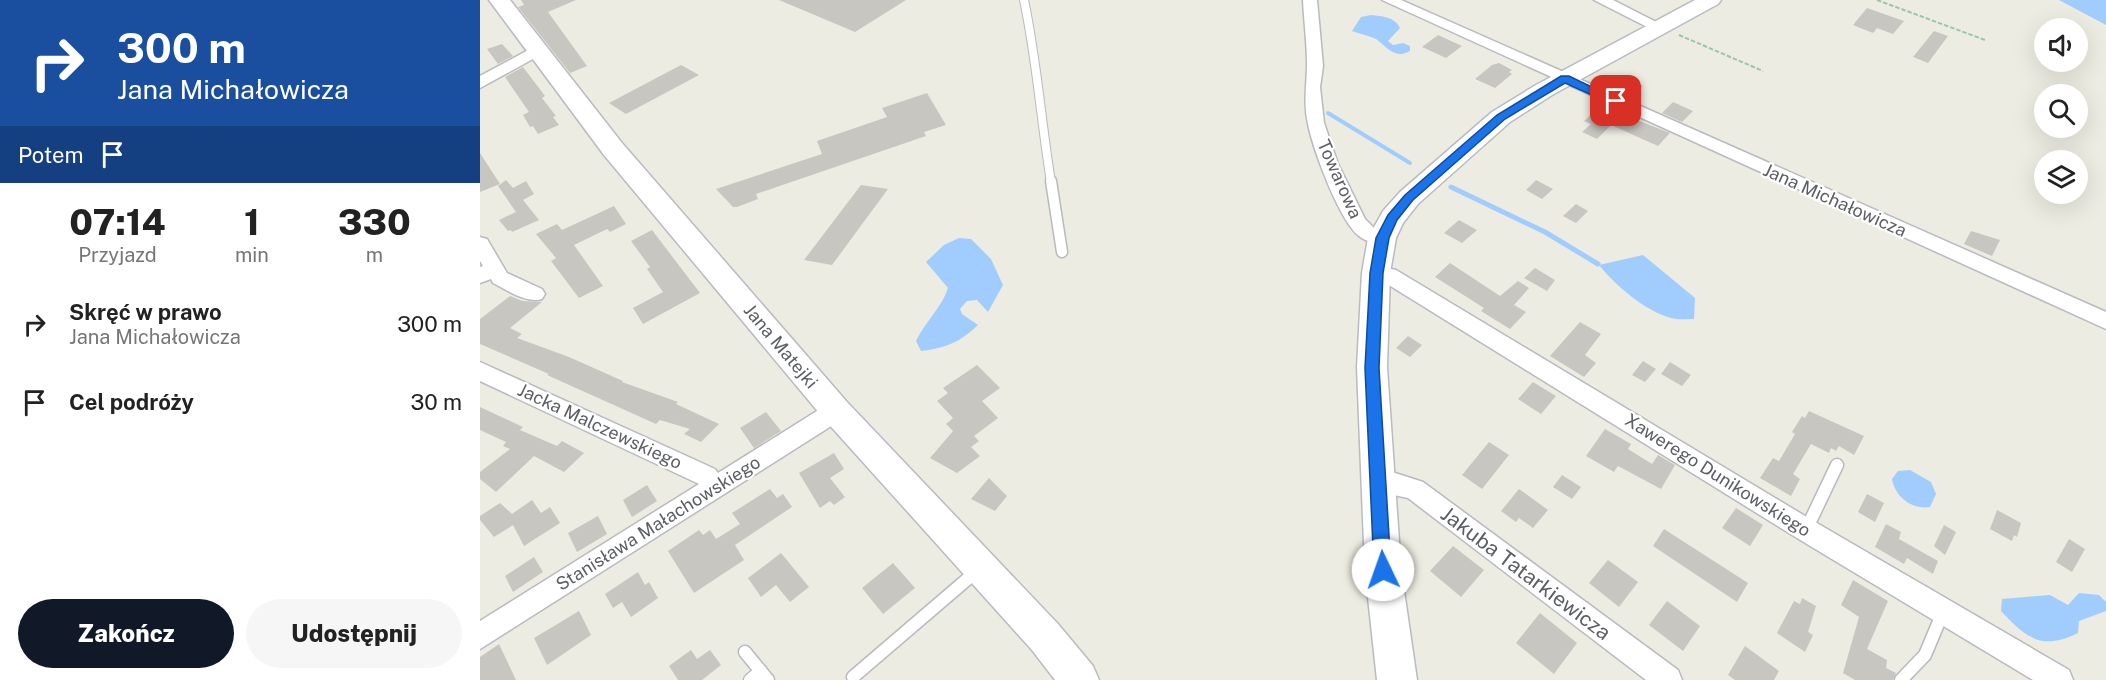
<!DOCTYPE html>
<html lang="pl">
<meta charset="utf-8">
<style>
:root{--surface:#fff;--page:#f6f6f6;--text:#222;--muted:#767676;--accent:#111827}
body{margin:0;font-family:"Public Sans",sans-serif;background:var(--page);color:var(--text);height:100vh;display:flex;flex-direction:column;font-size:22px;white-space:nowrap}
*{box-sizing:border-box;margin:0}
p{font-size:20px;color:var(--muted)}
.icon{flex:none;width:33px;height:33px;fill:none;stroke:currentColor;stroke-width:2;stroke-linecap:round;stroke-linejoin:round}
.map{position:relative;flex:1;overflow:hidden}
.panel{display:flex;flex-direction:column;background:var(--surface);width:480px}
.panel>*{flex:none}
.guide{background:#1a4fa0;color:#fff;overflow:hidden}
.controls{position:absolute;left:1554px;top:18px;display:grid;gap:12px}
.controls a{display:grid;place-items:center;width:54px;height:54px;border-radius:50%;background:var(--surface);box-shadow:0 6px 24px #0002;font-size:30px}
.pin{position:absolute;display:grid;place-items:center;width:51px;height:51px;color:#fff;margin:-26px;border-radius:12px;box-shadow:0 3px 9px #0006}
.me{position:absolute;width:66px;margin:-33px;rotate:357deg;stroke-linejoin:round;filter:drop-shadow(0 0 4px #0008)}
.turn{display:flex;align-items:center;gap:21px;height:126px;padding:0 18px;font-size:27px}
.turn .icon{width:78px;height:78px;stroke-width:2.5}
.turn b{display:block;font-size:42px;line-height:51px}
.then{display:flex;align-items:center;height:57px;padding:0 18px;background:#0003;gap:12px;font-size:22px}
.eta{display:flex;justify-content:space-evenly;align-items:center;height:102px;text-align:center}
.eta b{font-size:36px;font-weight:800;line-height:42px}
.button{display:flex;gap:12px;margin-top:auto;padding:12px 18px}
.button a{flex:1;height:69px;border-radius:36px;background:var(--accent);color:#fff;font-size:24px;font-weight:800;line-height:69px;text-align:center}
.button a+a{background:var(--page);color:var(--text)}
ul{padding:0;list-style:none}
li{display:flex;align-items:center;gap:18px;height:78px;padding:0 18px}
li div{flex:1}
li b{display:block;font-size:22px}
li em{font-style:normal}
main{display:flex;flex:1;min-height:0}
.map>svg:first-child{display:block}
</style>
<main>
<section class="panel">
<div class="guide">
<div class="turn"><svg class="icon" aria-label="right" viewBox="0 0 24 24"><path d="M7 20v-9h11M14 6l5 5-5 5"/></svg><div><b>300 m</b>Jana Michałowicza</div></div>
<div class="then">Potem<svg class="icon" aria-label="arrive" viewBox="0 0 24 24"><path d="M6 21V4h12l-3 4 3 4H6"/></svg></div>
</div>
<div class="eta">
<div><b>07:14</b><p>Przyjazd</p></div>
<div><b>1</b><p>min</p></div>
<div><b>330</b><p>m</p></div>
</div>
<ul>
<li><svg class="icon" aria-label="right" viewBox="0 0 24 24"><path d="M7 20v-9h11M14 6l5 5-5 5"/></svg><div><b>Skręć w prawo</b><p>Jana Michałowicza</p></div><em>300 m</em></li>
<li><svg class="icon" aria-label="arrive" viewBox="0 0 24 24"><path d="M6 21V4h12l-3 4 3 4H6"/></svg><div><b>Cel podróży</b></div><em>30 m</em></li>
</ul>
<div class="button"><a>Zakończ</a><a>Udostępnij</a></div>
</section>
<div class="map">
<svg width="1626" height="680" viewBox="0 0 1626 680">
<rect width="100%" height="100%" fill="#edece2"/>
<path fill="#a1cdfe" d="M 1579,0 L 1626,0 L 1626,25 Z
M 891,15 C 902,16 915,17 920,28 L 908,41 L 913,45 L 923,43 L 930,46 L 930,51 C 914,60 906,46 896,39 C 891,36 879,34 872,31 L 881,17 Z
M 479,238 L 491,239 L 511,259 L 523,285 L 508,312 L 497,300 L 487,301 L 480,309 L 482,314 L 498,325 C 480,342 466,348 441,351 L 436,341 C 445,322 462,307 468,288 L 446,262 L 464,245 Z
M 1163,255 L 1215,298 L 1214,319 C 1207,319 1197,320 1191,318 C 1165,311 1135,285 1119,265 Z
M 1430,470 L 1451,482 L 1456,494 L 1450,507 C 1432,510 1415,497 1412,479 L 1418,471 Z
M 1599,593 L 1619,595 L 1626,602 L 1626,611 L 1599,621 L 1598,633 C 1562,651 1546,638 1521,611 L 1522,599 L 1570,595 L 1588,605 Z"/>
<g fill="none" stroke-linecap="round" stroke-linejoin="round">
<path stroke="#a1cdfe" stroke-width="4" d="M 848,113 L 930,163"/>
<path stroke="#a1cdfe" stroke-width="5" d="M 971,187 L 1065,232 L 1118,264"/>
</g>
<path fill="#c8c6c0" d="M 41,0 L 96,0 L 68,12 L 107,66 L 90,73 L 38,7 L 44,5 Z
M 299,0 L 426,0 L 375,32 Z
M 1387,8 L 1424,21 L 1413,34 L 1397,28 L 1393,33 L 1373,25 Z
M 1454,31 L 1468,36 L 1448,63 L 1433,57 Z
M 958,35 L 982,46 L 966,58 L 942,47 Z
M 22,44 L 33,56 L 18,64 L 7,49 Z
M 1019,63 L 1032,70 L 1029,72 L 1032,74 L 1015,88 L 995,79 L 1012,65 Z
M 201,65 L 219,75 L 146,114 L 129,103 Z
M 43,67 L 65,96 L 62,98 L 76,116 L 73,117 L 79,125 L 58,134 L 53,126 L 50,127 L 43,115 L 49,112 L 25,77 Z
M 1138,75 L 1163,86 L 1150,99 L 1135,92 L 1126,86 Z
M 447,93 L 466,125 L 444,132 L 446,136 L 276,194 L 278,199 L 257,207 L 253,207 L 236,189 L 342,154 L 337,141 L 407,117 L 402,108 Z
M 1193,102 L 1213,111 L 1202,122 L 1182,113 Z
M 1124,103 L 1139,110 L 1137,112 L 1190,133 L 1178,146 L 1131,125 L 1117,139 L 1102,132 L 1111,124 L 1104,121 Z
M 0,153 L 20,184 L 0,192 Z
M 26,180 L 33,188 L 46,181 L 54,194 L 43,200 L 59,220 L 32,232 L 31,230 L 28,231 L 19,220 L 36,212 L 18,186 Z
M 1056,180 L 1073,189 L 1062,199 L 1046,190 Z
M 381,185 L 408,189 L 352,265 L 324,260 Z
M 1096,204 L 1108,211 L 1096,223 L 1083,216 Z
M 134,206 L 146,224 L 130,232 L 127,229 L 94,245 L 123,286 L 99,298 L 71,261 L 76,258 L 56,234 L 77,224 L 82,230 Z
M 979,220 L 997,230 L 982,243 L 964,233 Z
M 172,230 L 220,293 L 163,324 L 153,308 L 183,292 L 167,269 L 170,267 L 151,241 Z
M 1491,231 L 1520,240 L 1512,256 L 1484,244 Z
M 970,263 L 1020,296 L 1038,281 L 1049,288 L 1034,305 L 1046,312 L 1030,329 L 1001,311 L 1004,308 L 955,277 Z
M 1055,268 L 1075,280 L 1067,291 L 1044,278 Z
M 30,296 L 42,301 L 62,302 L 30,328 L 42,334 L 37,338 L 89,357 L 143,381 L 142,382 L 198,402 L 196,404 L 239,424 L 221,442 L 204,434 L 210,429 L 180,420 L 176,424 L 67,375 L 69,374 L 0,344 L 0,319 Z
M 1100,322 L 1121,334 L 1105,355 L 1116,363 L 1104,377 L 1070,356 Z
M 928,336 L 942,345 L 930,357 L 916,348 Z
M 1163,361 L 1176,369 L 1165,382 L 1152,375 Z
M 1190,362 L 1211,375 L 1202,386 L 1181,374 Z
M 497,365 L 520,388 L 502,401 L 518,418 L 494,436 L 499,441 L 491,447 L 500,456 L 477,473 L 450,458 L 473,431 L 466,424 L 473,418 L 457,401 L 468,393 L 463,388 Z
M 1053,382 L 1076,396 L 1061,414 L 1038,399 Z
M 0,407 L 43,427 L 40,430 L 77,446 L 82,441 L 104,453 L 84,472 L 54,456 L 16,492 L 0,479 L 0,472 L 30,449 L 23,446 L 26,442 L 0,430 Z
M 1329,411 L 1384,436 L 1374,455 L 1359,446 L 1356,451 L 1351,448 L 1349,453 L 1331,444 L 1313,474 L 1320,479 L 1311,496 L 1280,478 L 1293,458 L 1299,461 L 1315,434 L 1312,432 L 1322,416 L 1325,418 Z
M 286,412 L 301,431 L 274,448 L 260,428 Z
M 1125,429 L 1151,444 L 1148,449 L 1172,464 L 1178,455 L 1195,465 L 1181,489 L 1138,466 L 1134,472 L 1106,456 Z
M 1009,442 L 1029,455 L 1002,489 L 982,475 Z
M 354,453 L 364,469 L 350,478 L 365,497 L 354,505 L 350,501 L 340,508 L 319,473 Z
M 1082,475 L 1101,487 L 1092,499 L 1073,487 Z
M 509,478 L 527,496 L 515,511 L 491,499 Z
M 167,485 L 177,501 L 152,517 L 143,500 Z
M 290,489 L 297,498 L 303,494 L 312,507 L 255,545 L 264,560 L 214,593 L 188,551 L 219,530 L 223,535 L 230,530 L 236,539 L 260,524 L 252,513 Z
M 1039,489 L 1068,510 L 1053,528 L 1039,518 L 1036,522 L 1021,511 Z
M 1387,494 L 1404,503 L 1395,522 L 1378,512 Z
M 52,500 L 61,513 L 70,507 L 80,523 L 44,546 L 33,525 L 14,537 L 0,520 L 0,516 L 20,503 L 32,514 Z
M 1256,508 L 1283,525 L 1270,546 L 1242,528 Z
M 1517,510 L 1541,523 L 1537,537 L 1534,535 L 1532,541 L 1510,529 Z
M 118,516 L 127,534 L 97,552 L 88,533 Z
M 1406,524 L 1421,532 L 1419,539 L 1458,561 L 1453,574 L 1427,558 L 1424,564 L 1395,547 Z
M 1464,525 L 1476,532 L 1465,555 L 1454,546 Z
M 1184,529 L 1268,583 L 1257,602 L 1173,546 Z
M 1589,539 L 1605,549 L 1592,572 L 1576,562 Z
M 973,546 L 1004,570 L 981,597 L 950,571 Z
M 301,553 L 329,587 L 310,602 L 296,585 L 281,597 L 268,578 Z
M 54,557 L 63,572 L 33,592 L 25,576 Z
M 1128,560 L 1158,582 L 1139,607 L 1109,583 Z
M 413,563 L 435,588 L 403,614 L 382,588 Z
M 158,572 L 165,585 L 169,582 L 178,598 L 151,617 L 142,602 L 133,608 L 125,594 Z
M 1373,580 L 1408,601 L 1387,649 L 1407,660 L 1406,668 L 1416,673 L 1413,680 L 1375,680 L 1363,673 L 1379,617 L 1361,605 Z
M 1322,598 L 1336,606 L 1328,632 L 1333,635 L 1325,652 L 1297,633 L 1314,601 L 1320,604 Z
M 1187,601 L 1220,626 L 1203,651 L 1169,625 Z
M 99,611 L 111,635 L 67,665 L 54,638 Z
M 1060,613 L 1097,643 L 1074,674 L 1036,643 Z
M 19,644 L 36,680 L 0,680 L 0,657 Z
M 1265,646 L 1299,671 L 1294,680 L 1255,680 L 1248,675 Z
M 211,650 L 217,659 L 230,650 L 241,665 L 222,680 L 198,680 L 189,666 Z"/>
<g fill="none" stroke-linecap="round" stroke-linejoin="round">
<g stroke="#b8babf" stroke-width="10">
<path id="lane-far2" d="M 544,0 C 557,61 561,121 571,182"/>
</g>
<g stroke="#b8babf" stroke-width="13">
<path id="lane-far1" d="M 571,181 L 582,252"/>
</g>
<g stroke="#b8babf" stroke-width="15">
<path id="lane" d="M 1326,530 L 1357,465
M 265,652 L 288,680
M 373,677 L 498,570
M 270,680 L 281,671
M 1421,680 L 1445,655 L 1463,612"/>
</g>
<g stroke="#b8babf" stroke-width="3">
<path id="street" d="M 823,0 L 837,0 L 843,66 L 840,87 L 844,123 L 858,164 L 885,219 L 894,228 L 909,233 L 912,238 L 909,243 C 900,245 886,242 879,236 C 859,220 833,149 828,124 C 823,103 827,85 827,64 C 827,43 824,21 823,0 Z
M 902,0 L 921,0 L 1626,312 L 1626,329 Z
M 1114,0 L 1133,0 L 1188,28 L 1185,31 L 1175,31 Z
M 56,46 L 62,48 L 64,51 L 62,54 L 0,88 L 0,76 Z
M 0,237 L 7,239 L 27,273 L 62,289 L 65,294 L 62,299 C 47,304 27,290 13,283 L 11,279 L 0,283 L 0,267 L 3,266 L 0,261 Z
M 896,266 L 916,270 L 1335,522 L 1589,670 L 1593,680 L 1553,680 L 1317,538 L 904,282 L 889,278 L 886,273 L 889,268 Z
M 0,362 L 235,469 L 238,473 L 348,404 L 356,402 L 364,404 L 367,411 L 364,418 L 0,649 L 0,621 L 219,484 L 0,381 Z
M 898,472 L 912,472 L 943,482 L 1198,670 L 1202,680 L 1166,680 L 928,498 L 890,490 L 886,483 L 890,476 Z"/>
</g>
<g stroke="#b8bbc1" stroke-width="3">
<path id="secondary" d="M 9,0 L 30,0 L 142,143 L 367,402 L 578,624 L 613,666 L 619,680 L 575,680 L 552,650 L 345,420 L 124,155 Z
M 1215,0 L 1241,0 L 1238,4 L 1072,95 L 1030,122 L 938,204 L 923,223 L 916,238 L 910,273 L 907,367 L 921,570 L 937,680 L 897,680 L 885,570 L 877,367 L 882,273 L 888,238 L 903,211 L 920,192 L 1012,112 L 1056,85 Z"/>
</g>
<path stroke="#98c6aa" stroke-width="2" stroke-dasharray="4.5 2" stroke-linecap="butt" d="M 1397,0 L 1505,40
M 1199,35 L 1283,71"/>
<use href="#lane-far2" stroke="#fff" stroke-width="8"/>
<use href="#lane-far1" stroke="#fff" stroke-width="10"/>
<use href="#lane" stroke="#fff" stroke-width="12"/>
<use href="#street" fill="#fff" fill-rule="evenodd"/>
<use href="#secondary" fill="#fff" fill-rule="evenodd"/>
</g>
<path fill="#1a73e8" stroke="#114b97" stroke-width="1.5" d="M 1081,76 L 1089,76 L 1141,101 L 1132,104 L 1085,83 L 1025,119 L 933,200 L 917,220 L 909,238 L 903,273 L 899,368 L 911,570 L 909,575 L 903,577 L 897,575 L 894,570 L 885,368 L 890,273 L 896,238 L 908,215 L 925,195 L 1017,115 Z"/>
<g text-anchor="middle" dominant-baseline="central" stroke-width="4.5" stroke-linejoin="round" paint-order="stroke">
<g font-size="18" fill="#5b5e63" stroke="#fff">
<text transform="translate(860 179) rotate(66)">Towarowa</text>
<text transform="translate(1355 200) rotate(24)">Jana Michałowicza</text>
<text transform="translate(301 346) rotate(50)">Jana Matejki</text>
<text transform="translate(120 426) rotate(25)">Jacka Malczewskiego</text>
<text transform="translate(1238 475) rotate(32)">Xawerego Dunikowskiego</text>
<text transform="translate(178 523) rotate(-32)">Stanisława Małachowskiego</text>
</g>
<g font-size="21" fill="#5b5e63" stroke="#fff">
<text transform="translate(1046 573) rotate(37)">Jakuba Tatarkiewicza</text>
</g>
</g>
</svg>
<div class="controls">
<a><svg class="icon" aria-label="sound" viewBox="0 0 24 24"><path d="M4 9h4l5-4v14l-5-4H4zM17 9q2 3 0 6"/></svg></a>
<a><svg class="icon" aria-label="search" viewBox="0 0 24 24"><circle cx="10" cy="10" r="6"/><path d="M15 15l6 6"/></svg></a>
<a><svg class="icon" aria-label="layers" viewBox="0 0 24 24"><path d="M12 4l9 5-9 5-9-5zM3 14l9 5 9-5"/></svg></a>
</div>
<div class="pin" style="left:1136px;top:101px;background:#d93025"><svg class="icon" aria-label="arrive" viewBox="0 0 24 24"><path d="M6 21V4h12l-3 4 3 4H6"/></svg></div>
<svg class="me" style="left:903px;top:570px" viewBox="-20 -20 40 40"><circle r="19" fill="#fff"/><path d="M0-13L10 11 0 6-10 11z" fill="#1a73e8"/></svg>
</div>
</main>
